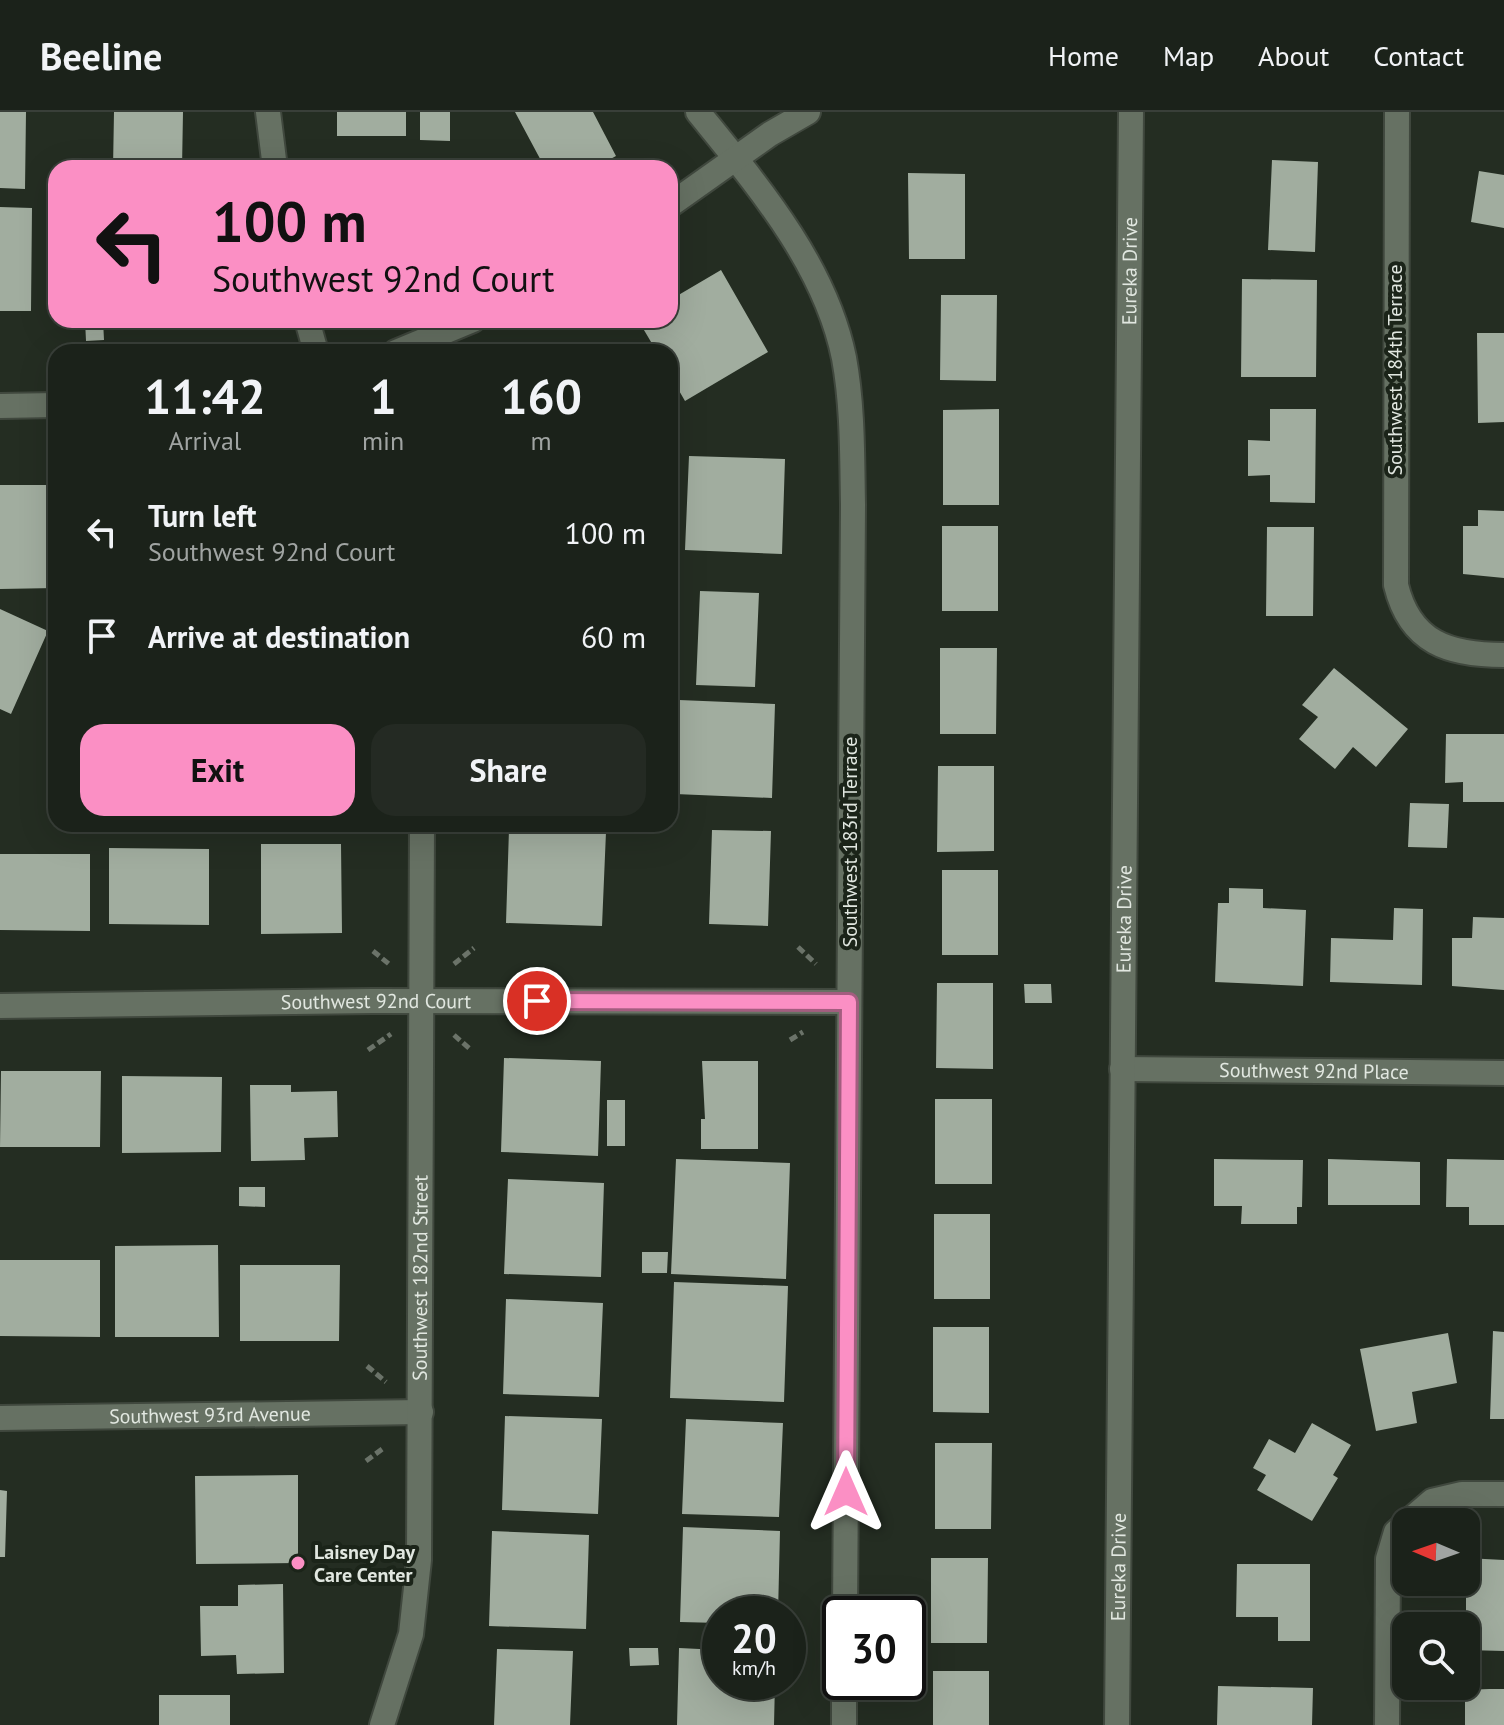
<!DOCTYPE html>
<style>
:root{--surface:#1b221a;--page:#242a23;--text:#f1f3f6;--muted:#a0a4a2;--line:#393f39;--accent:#fb8fc4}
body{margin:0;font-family:"PT Sans",sans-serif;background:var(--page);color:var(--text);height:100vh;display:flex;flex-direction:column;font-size:30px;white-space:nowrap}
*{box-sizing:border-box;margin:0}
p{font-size:26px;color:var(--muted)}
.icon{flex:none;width:44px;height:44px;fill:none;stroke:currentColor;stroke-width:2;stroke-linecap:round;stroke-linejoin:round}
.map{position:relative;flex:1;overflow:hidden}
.details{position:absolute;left:48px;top:232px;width:630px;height:488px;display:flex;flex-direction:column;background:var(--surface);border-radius:24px;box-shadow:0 8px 32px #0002,0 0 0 2px var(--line)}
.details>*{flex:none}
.hud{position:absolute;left:48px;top:48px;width:630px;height:168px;border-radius:24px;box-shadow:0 8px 32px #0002,0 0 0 2px var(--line);background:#fb8fc4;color:#111;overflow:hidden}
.needle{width:52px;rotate:272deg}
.controls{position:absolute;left:1392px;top:1396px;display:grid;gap:16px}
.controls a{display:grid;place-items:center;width:88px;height:88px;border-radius:16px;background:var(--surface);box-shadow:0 8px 32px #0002,0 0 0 2px var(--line);font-size:40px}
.speed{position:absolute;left:702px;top:1484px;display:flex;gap:16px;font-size:40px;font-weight:700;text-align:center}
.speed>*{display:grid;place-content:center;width:104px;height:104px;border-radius:50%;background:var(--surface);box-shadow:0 8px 32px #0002,0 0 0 2px var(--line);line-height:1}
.speed small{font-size:20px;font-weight:400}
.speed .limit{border:4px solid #111;border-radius:12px;background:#fff;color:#111}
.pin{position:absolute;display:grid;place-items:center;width:68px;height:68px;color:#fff;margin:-34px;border:4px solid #fff;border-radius:50%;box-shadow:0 2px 8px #0007}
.me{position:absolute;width:88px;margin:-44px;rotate:0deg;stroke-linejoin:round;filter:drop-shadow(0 0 6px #0008)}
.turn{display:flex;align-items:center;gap:28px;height:168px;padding:0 32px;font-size:36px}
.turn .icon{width:104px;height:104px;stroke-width:2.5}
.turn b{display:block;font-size:56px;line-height:68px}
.eta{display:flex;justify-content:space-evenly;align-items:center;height:136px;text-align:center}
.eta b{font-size:48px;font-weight:700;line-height:56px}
.cta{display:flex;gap:16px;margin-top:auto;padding:16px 32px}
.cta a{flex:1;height:92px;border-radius:24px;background:var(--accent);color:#111;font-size:32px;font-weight:700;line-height:92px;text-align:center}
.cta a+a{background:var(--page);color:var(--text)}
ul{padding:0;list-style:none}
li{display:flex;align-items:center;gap:24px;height:104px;padding:0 32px}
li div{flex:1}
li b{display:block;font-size:30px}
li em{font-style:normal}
header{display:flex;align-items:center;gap:48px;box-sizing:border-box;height:112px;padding:0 40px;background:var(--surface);border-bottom:2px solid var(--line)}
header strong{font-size:38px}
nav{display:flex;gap:44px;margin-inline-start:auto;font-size:28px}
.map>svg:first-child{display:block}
</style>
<header>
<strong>Beeline</strong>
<nav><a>Home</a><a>Map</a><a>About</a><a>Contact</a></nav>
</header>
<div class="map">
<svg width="1504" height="1613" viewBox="0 0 1504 1613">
<rect width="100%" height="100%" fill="#242d22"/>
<path fill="#a1ad9f" d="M 0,0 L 26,0 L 25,77 L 0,76 Z
M 114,0 L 183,0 L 182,56 L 113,56 Z
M 337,0 L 406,0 L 406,24 L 337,24 Z
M 420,0 L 450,0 L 450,29 L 420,28 Z
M 515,0 L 593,0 L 616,44 L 594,56 L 545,56 Z
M 1272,48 L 1318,50 L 1315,140 L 1268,138 Z
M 1479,59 L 1504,63 L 1504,116 L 1471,110 Z
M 908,61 L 965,62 L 965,147 L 909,147 Z
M 0,95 L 32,96 L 31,199 L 0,199 Z
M 721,158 L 768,240 L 685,289 L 670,263 L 670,240 L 657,240 L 638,208 L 670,208 L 670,188 Z
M 1242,167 L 1317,168 L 1316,265 L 1241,265 Z
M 941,183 L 997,183 L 996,269 L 940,268 Z
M 85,208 L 103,208 L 104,228 L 86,229 Z
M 109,208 L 177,208 L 177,214 L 109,213 Z
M 1477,221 L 1504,221 L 1504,310 L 1478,311 Z
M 999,297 L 999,393 L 943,393 L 943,298 Z
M 1270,297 L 1316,297 L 1315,391 L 1270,390 L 1270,363 L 1248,364 L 1248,328 L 1270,329 Z
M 689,344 L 785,347 L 782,442 L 685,438 Z
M 0,373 L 56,373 L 56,476 L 0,477 Z
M 1478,398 L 1504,399 L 1504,466 L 1463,462 L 1463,414 L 1478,414 Z
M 942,414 L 998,414 L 998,499 L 942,499 Z
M 1267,415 L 1314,415 L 1313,504 L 1266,504 Z
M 700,479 L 759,481 L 755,575 L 696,573 Z
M 0,497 L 48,519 L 11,602 L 0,597 Z
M 940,536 L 997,536 L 996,622 L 940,622 Z
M 1334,556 L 1408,617 L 1376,655 L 1353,635 L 1335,657 L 1299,627 L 1318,605 L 1302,593 Z
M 679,588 L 775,592 L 772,686 L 675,682 Z
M 1446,622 L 1504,622 L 1504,690 L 1463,690 L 1463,670 L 1445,671 Z
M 938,654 L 994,654 L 994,739 L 937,740 Z
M 1410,691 L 1449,692 L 1447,736 L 1408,735 Z
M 509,717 L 606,720 L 602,814 L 506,811 Z
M 712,718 L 771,719 L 768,814 L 709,812 Z
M 261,732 L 341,732 L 342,821 L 261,822 Z
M 109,736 L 209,737 L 209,813 L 109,812 Z
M 0,742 L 90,742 L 90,819 L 0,818 Z
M 942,758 L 998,758 L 998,843 L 942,843 Z
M 1229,776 L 1263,777 L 1263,796 L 1306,798 L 1303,874 L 1215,870 L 1218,791 L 1229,791 Z
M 1394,796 L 1423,797 L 1422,873 L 1330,870 L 1331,826 L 1393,828 Z
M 1473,805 L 1504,806 L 1504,878 L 1452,874 L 1452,826 L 1472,826 Z
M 937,871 L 993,871 L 993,957 L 936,956 Z
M 1024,872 L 1051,872 L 1052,891 L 1025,891 Z
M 504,946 L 601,949 L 598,1044 L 501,1040 Z
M 702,949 L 758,949 L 758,1037 L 701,1037 L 701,1007 L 705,1007 Z
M 1,959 L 101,959 L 100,1035 L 0,1035 Z
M 122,964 L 222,965 L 221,1040 L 122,1041 Z
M 250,973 L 291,973 L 291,980 L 337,979 L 338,1025 L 304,1026 L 305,1048 L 251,1049 Z
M 935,987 L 992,987 L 992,1072 L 935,1072 Z
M 607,988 L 625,988 L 625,1034 L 607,1034 Z
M 676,1047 L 790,1051 L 786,1167 L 671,1162 Z
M 1214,1047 L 1303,1048 L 1302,1095 L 1297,1095 L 1297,1112 L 1241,1112 L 1242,1094 L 1214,1094 Z
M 1328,1047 L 1420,1050 L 1420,1093 L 1328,1093 Z
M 1447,1047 L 1504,1048 L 1504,1113 L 1469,1113 L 1469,1095 L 1446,1095 Z
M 508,1067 L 604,1071 L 601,1165 L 504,1162 Z
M 239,1075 L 265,1075 L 265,1095 L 239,1094 Z
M 934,1102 L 990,1102 L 990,1187 L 934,1187 Z
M 218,1133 L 219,1225 L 115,1225 L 115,1134 Z
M 642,1140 L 668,1140 L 667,1161 L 642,1161 Z
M 0,1148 L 100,1148 L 100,1225 L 0,1224 Z
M 240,1153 L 340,1153 L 339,1229 L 240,1229 Z
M 674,1170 L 788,1174 L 784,1290 L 670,1286 Z
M 506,1187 L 603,1191 L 599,1285 L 503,1282 Z
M 933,1215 L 989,1215 L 989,1301 L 933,1300 Z
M 1493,1219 L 1504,1220 L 1504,1307 L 1490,1307 Z
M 1448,1221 L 1457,1271 L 1412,1280 L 1417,1311 L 1376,1319 L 1360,1237 Z
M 505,1304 L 602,1307 L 598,1402 L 502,1398 Z
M 686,1307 L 783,1311 L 779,1405 L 682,1402 Z
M 1312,1311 L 1351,1333 L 1333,1363 L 1338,1366 L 1312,1409 L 1257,1378 L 1266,1363 L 1253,1356 L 1269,1327 L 1295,1341 Z
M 935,1331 L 992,1331 L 991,1417 L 935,1417 Z
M 298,1363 L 298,1451 L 196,1452 L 195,1364 Z
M 0,1378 L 7,1379 L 5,1445 L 0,1445 Z
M 683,1415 L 780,1419 L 778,1502 L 720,1502 L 720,1511 L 680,1510 Z
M 492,1419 L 589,1423 L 586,1517 L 489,1514 Z
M 931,1446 L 988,1446 L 987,1531 L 931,1531 Z
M 1466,1446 L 1504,1448 L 1504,1539 L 1466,1538 Z
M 1237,1452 L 1310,1452 L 1310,1529 L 1278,1529 L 1278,1505 L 1236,1505 Z
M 283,1472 L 284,1561 L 237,1562 L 236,1543 L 201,1544 L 200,1494 L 238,1494 L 238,1473 Z
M 629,1536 L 658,1536 L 659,1553 L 630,1554 Z
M 679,1536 L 720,1538 L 720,1570 L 775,1570 L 774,1613 L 677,1613 Z
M 497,1537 L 573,1539 L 570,1613 L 494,1613 Z
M 933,1559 L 989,1559 L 989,1613 L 933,1613 Z
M 1218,1574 L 1313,1576 L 1312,1613 L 1217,1613 Z
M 1489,1577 L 1504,1577 L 1504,1613 L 1465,1613 L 1465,1578 Z
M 159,1583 L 230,1583 L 230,1613 L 159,1613 Z"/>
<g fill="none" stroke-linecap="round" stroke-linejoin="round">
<g stroke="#40483e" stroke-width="28">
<g id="street">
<path d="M 268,0 L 275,56"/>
<path d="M 698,0 C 757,73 825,152 844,246 C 853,295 852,345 853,393 L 845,1502"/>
<path d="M 1397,0 L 1396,473 C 1410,531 1449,543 1504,543"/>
<path d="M 307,208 L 316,240"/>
<path id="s1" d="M 0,894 L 373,889 L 849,890"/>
<path id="s2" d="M 1122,957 L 1504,961"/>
<path id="s3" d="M 0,1306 L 421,1300"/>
<path id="s4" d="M 382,1613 L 411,1522 L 419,1448 L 422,712"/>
<path d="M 844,1613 L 844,1570"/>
<path d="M 1387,1613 L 1388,1447 L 1396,1420 L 1432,1389 L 1462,1382 L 1504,1382"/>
</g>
</g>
<g stroke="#40483e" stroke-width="28">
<g id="secondary">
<path d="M 670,93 L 770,22 L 808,0"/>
<path d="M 396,240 L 473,208"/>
<path d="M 0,294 L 56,293"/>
<path id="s5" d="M 1117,1613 L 1131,0"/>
</g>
</g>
<path stroke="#6b7369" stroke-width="5" stroke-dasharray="8 4" stroke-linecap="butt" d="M 798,835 L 816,852
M 373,839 L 389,852
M 454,852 L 474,836
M 454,923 L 471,938
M 790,928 L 803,920
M 368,938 L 391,922
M 367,1254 L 386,1270
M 366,1349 L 385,1335"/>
<use href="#street" stroke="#667163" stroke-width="24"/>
<use href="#secondary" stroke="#667163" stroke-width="24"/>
</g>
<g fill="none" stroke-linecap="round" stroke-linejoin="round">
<g stroke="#a35d7f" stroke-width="20">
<path id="route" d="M 537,889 L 849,890 L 846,1380"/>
</g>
<use href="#route" stroke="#fb8fc4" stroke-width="14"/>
</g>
<circle fill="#fb8fc4" stroke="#1b2419" stroke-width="3" cx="298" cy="1451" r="8"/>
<g text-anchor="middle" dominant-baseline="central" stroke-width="8" stroke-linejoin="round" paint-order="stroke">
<g font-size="20" fill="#e1e7e0" stroke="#1b2419">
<text stroke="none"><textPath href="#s5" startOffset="1454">Eureka Drive</textPath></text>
<text transform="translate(1395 258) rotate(-90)">Southwest 184th Terrace</text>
<text transform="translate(850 730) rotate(-90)">Southwest 183rd Terrace</text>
<text stroke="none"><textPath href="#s5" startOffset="806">Eureka Drive</textPath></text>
<text stroke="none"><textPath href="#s1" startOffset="376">Southwest 92nd Court</textPath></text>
<text stroke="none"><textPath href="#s2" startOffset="192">Southwest 92nd Place</textPath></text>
<text stroke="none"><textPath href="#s4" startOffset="452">Southwest 182nd Street</textPath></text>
<text stroke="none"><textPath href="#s3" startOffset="210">Southwest 93rd Avenue</textPath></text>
<text stroke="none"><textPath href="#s5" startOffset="158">Eureka Drive</textPath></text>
</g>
<g font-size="20" font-weight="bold" fill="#e1e7e0" stroke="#1b2419" text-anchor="start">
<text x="314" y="1440">Laisney Day<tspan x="314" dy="23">Care Center</tspan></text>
</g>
</g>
</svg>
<div class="controls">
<a><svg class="needle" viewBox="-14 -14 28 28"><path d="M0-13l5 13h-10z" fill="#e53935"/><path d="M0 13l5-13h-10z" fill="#a0a4a2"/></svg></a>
<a><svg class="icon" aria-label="search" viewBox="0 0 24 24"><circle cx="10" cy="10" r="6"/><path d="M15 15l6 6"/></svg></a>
</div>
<div class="speed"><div>20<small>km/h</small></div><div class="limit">30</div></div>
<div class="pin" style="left:537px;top:889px;background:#d93025"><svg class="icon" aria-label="arrive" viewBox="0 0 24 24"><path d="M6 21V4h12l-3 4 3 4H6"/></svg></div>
<svg class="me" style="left:846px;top:1380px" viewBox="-20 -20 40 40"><path d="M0-17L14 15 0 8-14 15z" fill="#fb8fc4" stroke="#fff" stroke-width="4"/></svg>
<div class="hud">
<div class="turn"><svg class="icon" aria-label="left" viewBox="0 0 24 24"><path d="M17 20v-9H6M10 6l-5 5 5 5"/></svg><div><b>100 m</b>Southwest 92nd Court</div></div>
</div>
<section class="details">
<div class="eta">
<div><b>11:42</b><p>Arrival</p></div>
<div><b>1</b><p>min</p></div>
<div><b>160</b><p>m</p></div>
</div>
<ul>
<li><svg class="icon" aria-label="left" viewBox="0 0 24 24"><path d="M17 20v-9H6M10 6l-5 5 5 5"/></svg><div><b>Turn left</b><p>Southwest 92nd Court</p></div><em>100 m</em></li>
<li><svg class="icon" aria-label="arrive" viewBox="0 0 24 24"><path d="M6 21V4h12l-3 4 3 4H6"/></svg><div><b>Arrive at destination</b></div><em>60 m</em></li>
</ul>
<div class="cta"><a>Exit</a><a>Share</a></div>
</section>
</div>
